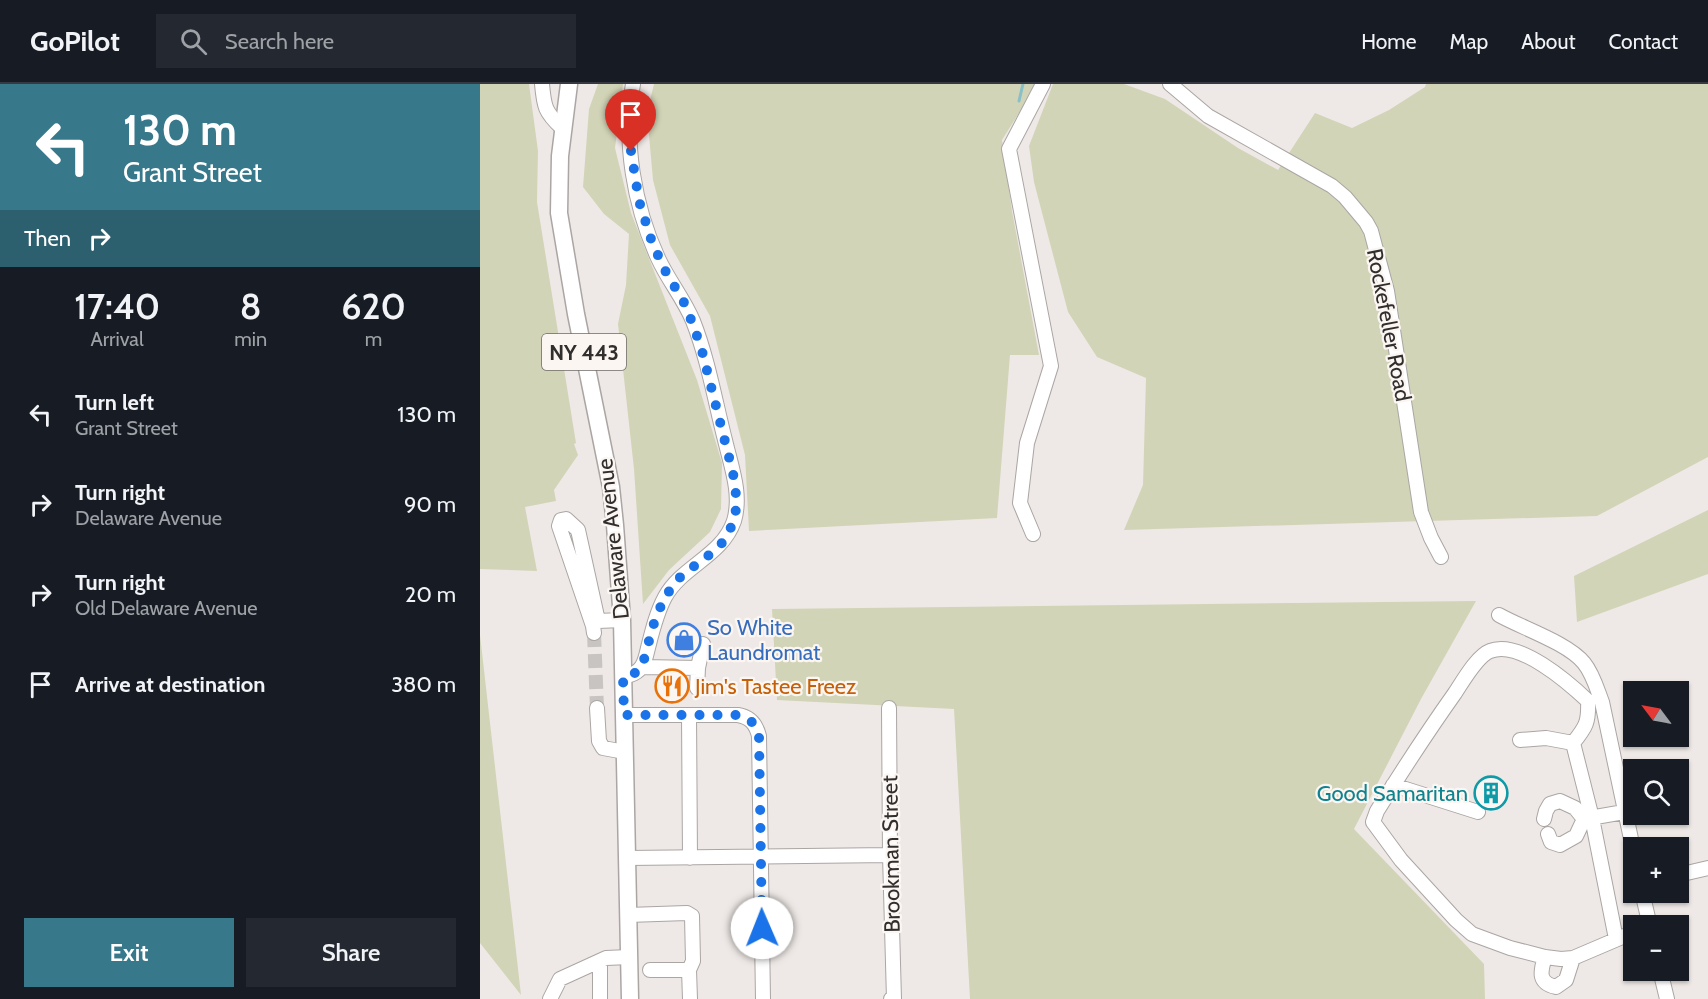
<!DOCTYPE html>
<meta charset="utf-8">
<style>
:root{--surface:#171b24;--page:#242831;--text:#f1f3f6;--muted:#9ea1a6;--line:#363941;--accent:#37788b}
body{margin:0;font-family:Cabin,sans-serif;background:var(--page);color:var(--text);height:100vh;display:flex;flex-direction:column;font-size:22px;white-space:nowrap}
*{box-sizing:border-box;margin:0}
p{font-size:20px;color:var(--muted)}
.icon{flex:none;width:33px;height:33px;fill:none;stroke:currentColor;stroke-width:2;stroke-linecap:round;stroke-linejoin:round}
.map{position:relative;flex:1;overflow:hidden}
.details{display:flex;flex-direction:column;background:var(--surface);width:480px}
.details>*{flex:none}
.guide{background:#37788b;color:#fff;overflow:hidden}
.needle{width:39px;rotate:302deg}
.controls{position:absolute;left:1143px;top:597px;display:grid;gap:12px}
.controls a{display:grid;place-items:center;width:66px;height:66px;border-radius:0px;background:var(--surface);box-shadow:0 2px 4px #0004;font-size:30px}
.pin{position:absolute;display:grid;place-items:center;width:51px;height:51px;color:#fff;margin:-62px -26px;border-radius:50% 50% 50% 0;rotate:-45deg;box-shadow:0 0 6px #0007}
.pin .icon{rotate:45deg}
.me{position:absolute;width:66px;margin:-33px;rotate:359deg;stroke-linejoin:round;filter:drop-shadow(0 0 4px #0008)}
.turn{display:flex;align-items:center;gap:21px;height:126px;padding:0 24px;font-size:27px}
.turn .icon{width:78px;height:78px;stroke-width:2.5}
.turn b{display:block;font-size:42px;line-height:51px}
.then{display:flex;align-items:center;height:57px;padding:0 24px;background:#0003;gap:12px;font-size:22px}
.eta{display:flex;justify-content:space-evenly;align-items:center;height:102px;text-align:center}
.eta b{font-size:36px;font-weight:600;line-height:42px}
.primary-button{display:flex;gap:12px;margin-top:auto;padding:12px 24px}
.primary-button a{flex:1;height:69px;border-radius:0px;background:var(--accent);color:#fff;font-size:24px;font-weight:600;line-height:69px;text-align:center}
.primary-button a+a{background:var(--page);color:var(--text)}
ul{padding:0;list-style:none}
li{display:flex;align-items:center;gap:18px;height:90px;padding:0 24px}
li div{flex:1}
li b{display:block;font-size:22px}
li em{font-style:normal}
header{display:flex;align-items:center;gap:36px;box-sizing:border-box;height:84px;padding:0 30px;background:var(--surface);border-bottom:2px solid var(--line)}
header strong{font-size:28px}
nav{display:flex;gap:33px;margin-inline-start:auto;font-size:21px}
.search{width:420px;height:54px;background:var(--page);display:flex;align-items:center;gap:15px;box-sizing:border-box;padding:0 21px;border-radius:0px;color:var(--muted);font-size:22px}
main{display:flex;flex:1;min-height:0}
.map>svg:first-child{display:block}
</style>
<header>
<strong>GoPilot</strong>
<div class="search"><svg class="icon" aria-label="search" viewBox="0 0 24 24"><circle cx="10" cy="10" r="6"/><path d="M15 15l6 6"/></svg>Search here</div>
<nav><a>Home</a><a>Map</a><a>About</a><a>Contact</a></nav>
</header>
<main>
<section class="details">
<div class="guide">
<div class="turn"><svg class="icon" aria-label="left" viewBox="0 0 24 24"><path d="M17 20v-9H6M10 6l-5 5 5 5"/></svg><div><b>130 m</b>Grant Street</div></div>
<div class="then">Then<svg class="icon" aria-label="right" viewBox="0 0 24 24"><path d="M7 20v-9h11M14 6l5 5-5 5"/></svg></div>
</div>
<div class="eta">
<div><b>17:40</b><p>Arrival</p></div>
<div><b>8</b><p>min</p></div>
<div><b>620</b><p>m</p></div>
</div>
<ul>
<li><svg class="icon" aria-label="left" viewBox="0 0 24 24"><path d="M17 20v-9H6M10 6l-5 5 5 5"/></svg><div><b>Turn left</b><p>Grant Street</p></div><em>130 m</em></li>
<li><svg class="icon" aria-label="right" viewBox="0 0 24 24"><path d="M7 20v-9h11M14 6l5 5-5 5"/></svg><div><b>Turn right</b><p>Delaware Avenue</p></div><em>90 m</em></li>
<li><svg class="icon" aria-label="right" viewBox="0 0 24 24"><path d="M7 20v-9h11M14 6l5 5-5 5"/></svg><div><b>Turn right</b><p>Old Delaware Avenue</p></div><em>20 m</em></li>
<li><svg class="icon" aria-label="arrive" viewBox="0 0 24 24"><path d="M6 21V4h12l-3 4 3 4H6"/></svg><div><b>Arrive at destination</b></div><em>380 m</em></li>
</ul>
<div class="primary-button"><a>Exit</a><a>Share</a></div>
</section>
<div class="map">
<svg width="1228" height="915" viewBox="0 0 1228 915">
<rect width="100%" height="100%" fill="#eee9e6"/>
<path fill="#d2d4b7" d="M 0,0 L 49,0 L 58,67 L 57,118 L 96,359 L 94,360 L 98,371 L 74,406 L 76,417 L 45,423 L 57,487 L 0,485 Z
M 118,0 L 143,0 L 135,64 L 151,129 L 217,296 L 242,379 L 241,425 L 230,448 L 189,486 L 163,520 L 154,385 L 138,240 L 146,201 L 149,150 L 124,130 L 103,103 L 109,25 Z
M 174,0 L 557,0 L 522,56 L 532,127 L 559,271 L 530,271 L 517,434 L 269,447 L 265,371 L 230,232 L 190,161 L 173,96 L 167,29 Z
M 573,0 L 644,0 L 685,15 L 758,64 L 798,86 L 835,29 L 872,44 L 909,26 L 945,3 L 946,0 L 1228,0 L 1228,373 L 1117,432 L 644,446 L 663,401 L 666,294 L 617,273 L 588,228 L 554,98 L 549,62 Z
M 1228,426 L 1228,490 L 1097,538 L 1094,492 Z
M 996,517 L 941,615 L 874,745 L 1004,880 L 1005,915 L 490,915 L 474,625 L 297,616 L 292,525 Z
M 0,551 L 41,911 L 0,859 Z"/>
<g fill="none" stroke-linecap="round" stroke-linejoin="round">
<path stroke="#89c0c6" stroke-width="3" d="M 539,17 L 543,0"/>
<path stroke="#c8c4c1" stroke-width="14" stroke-dasharray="14 7" stroke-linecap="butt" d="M 114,549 L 117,624"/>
<g stroke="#aba6a4" stroke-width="16">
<path id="minor" d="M 62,0 C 64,23 65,28 82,44
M 690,0 L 728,32 L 852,102 L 865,113 L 886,138 L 891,147 L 907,207 L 941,428 L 951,454 L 961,473
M 553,450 L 540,419 L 547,359 L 571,282 L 529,65 L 563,0
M 1019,531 C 1042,544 1088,559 1104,579 C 1113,590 1117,605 1122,618 L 1154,769
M 114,549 L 113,542 L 79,442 L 81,436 L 86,435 L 98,446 L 118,537 L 142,536
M 162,583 L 218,584 L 223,560
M 143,593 C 151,591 158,589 162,582 C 166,576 167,567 169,560 C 173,544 177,528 185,513 C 202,482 242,472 254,437 C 262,410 251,382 245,356 C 235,317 228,275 213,237 C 204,215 188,196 178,174 C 154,122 143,57 153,0
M 217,604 L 218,584
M 117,624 L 119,657 L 123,664 L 145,668
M 409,624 L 410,771 L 414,915 L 411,915
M 144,631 L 258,631 C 270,633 276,640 279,652 L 283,915
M 209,631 L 210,774
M 1040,656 L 1066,654 L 1093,659
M 913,701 L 998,728
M 1064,735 L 1066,727 L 1070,720 L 1080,717 L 1095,724 L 1104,735 L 1144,728
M 1068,750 L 1071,758 L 1080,761 L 1096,752 L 1104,735
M 147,774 L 410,771
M 1198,791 L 1228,784
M 1162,808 L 1170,842
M 148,831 L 207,829 L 212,832 L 213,877 L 209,886 L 210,915
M 1136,855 L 1112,734 L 1093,659 C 1106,643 1109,638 1108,617 C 1089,599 1039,555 1010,567 C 997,572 983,597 975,609 C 948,647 922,687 897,727 L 893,738 L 921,776 L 976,836 L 992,850 L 1030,864 L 1065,873 L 1081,875 L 1093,874 L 1154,848
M 1065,873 C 1060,888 1058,899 1076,903 L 1086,896 L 1093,874
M 120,877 L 120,915
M 170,886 L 209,886
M 1180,886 L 1187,915
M 70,915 L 80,895 L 126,874 L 149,873"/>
</g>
<g stroke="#aba6a4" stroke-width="19">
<path id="major" d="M 89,0 L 80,72 L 79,129 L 96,230 L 131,403 L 135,441 L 142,536 L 150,915"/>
</g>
<use href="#minor" stroke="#fff" stroke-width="14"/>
<use href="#major" stroke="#fff" stroke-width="16"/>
</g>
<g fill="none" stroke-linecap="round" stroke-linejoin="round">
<path stroke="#1a73e8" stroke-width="10" stroke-dasharray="0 18" d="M 151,67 L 159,117 L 171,155 L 183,183 L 206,222 L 221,263 L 253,389 L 257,418 L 254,438 L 242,459 L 229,471 L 201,492 L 184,514 L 173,542 L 162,583 L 155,589 L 143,593 L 144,631 L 258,631 C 270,634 276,640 279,652 L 282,844"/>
</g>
<defs>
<g id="shop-ring" transform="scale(1.725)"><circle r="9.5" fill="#fcf6f3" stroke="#3f7fe0" stroke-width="1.5"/><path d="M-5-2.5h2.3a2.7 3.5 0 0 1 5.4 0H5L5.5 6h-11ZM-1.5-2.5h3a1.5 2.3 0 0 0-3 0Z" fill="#3f7fe0"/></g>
<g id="restaurant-ring" transform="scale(1.725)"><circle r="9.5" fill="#fcf6f3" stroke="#e8710a" stroke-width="1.5"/><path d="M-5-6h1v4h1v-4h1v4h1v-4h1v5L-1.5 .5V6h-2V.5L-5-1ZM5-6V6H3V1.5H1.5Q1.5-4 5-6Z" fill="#e8710a"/></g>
<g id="building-ring" transform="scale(1.725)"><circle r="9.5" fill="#fcf6f3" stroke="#0f9aa8" stroke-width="1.5"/><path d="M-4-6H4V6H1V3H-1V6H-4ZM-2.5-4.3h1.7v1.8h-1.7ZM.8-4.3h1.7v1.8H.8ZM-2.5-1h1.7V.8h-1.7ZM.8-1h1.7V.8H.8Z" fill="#0f9aa8"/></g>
</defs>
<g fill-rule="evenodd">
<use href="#shop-ring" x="204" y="556"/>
<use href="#restaurant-ring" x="192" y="602"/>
<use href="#building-ring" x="1011" y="709"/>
</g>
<g text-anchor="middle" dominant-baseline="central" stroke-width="4.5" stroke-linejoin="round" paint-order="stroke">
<rect fill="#fcf6f3" stroke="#6e6b69" stroke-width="1.5" x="62" y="250" width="84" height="36" rx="4.5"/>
<g font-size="21" font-weight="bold" fill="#312f2e">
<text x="104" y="268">NY 443</text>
</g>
<g font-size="22" fill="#312f2e" stroke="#fcf6f3">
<text transform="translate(909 241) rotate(79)">Rockefeller Road</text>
<text transform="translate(133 455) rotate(-96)">Delaware Avenue</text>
<text transform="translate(411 770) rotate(-91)">Brookman Street</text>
</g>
<g font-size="22" fill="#366cbe" stroke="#fcf6f3" text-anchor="start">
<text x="227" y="543">So White<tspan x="227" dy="25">Laundromat</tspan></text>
</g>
<g font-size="22" fill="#c56008" stroke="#fcf6f3" text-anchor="start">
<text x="215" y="602">Jim's Tastee Freez</text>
</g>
<g font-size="22" fill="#0d838f" stroke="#fcf6f3" text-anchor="end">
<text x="988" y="709">Good Samaritan</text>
</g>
</g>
</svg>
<div class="controls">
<a><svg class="needle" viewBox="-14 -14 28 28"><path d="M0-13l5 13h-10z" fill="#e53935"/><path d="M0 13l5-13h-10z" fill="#9ea1a6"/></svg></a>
<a><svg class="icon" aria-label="search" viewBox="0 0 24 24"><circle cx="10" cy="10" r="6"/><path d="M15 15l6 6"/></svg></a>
<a>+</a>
<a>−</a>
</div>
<div class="pin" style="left:151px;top:67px;background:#d93025"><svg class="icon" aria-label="arrive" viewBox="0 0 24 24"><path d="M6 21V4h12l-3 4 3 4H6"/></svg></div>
<svg class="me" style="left:282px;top:844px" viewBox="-20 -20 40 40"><circle r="19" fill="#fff"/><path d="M0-13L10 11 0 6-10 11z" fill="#1a73e8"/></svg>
</div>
</main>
